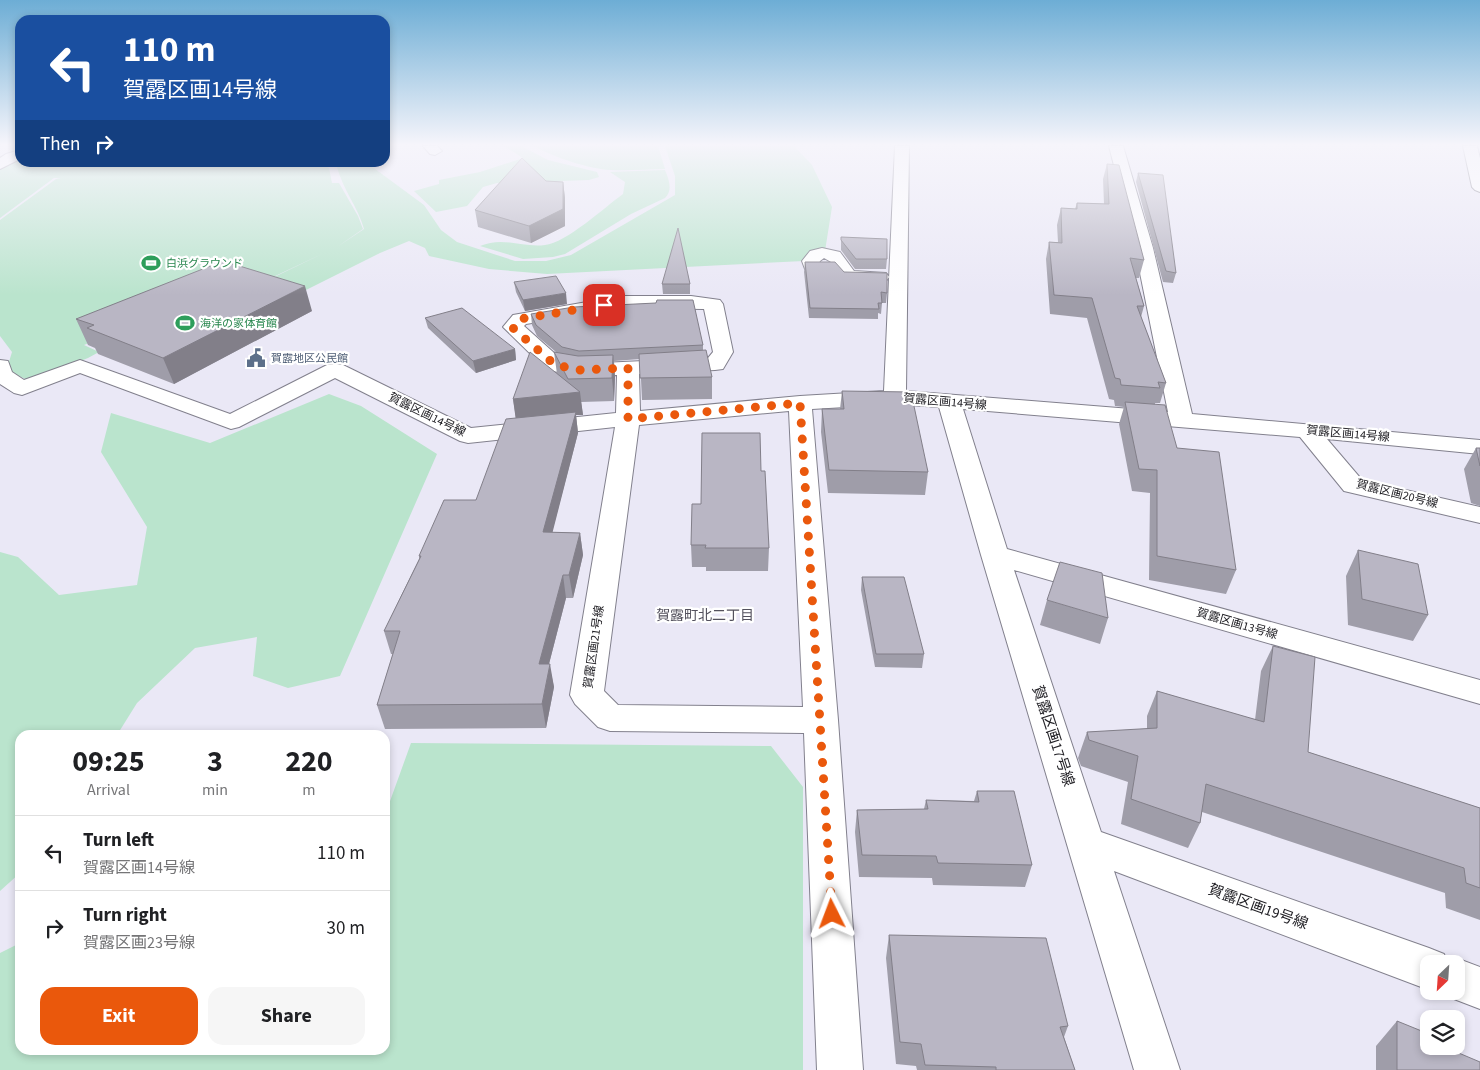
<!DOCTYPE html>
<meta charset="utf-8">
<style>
:root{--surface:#fff;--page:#f6f6f6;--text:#202124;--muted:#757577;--line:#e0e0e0;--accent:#ea580c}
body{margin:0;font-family:"Source Sans 3","Noto Sans JP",sans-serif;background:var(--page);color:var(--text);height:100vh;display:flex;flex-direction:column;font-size:19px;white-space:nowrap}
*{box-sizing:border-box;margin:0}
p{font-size:16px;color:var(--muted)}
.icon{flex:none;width:28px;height:28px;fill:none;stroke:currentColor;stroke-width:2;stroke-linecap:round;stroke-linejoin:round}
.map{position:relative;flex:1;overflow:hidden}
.side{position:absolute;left:15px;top:730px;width:375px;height:325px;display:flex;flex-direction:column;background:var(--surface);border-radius:15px;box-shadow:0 2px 8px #0003}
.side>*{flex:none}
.hud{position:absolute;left:15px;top:15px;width:375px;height:152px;border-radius:15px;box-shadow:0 2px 8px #0003;background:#1a4fa0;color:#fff;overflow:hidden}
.needle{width:32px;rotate:205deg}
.fabs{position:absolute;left:1420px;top:955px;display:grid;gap:10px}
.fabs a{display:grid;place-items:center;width:45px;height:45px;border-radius:10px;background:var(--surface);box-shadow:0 2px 8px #0003;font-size:25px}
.pin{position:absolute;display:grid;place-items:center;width:42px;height:42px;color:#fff;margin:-21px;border-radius:10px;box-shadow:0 2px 8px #0006}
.me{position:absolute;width:55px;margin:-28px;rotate:357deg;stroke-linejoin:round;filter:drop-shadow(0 0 4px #0008)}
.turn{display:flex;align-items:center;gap:18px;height:105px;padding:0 25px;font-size:22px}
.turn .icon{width:65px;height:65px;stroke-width:2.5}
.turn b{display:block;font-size:35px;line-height:42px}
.then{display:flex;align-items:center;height:48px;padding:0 25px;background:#0003;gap:10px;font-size:19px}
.eta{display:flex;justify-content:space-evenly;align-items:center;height:85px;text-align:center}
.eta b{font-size:30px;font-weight:700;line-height:35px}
.primary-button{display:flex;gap:10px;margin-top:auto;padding:10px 25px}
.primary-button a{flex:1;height:58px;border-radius:15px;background:var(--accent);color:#fff;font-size:20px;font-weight:700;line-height:58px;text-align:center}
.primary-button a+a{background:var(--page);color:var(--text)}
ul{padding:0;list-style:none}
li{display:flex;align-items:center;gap:15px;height:75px;padding:0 25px;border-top:1px solid var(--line)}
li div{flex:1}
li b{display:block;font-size:19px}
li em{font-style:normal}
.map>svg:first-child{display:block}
</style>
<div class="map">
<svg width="1480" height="1070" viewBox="0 0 1480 1070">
<rect width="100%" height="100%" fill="#eae8f6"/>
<path fill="#bae4cd" d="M 504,146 L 521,146 L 548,160 L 597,172 L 599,177 L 589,180 L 497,183 L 483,187 L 467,206 L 436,212 L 414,191 L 439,184 L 439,180 L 480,172 L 523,158 Z
M 534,146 L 658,146 L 665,169 C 647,169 629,171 611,170 C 589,169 553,157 534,146 Z
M 665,146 L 794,146 L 812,165 L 832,207 L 825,251 L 804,261 L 547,274 L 489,269 L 429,256 L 425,248 L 409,241 L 380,253 L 302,292 L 268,280 L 324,253 L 250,288 L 232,283 L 84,345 L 99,352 L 88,358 L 30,381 L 10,372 L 8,365 L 12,352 L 0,336 L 0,220 L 56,179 L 61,178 L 54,178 L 0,218 L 0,169 L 20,158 L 20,162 L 320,163 L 329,168 L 332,183 L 339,183 L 358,216 L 363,229 L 337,247 L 364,229 C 358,207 343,190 337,167 L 356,163 L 367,163 L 424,205 L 441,230 L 457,242 L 515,261 L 546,261 L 571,255 L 675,195 L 675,176 Z
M 665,170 C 669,180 673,190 665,198 L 631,214 L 565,254 L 553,257 L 523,259 L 480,246 C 503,236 522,248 545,245 C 566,243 605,207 623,194 L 625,182 L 610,172 Z
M 329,394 L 361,406 L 437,454 L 340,676 L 288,688 L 253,676 L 257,637 L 195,648 L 137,703 L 117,735 L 20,735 L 20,873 L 0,891 L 0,552 L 18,557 L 59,595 L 137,585 L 147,527 L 101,452 L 111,413 L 210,443 Z
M 411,743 L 771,746 L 803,787 L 803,1070 L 0,1070 L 0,953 L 20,943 L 20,1050 L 385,1050 L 385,815 Z"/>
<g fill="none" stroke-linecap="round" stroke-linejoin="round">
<g stroke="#82808d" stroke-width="2">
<path id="minor" d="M 423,146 L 437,146 L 442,151 L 435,155 L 430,154 Z
M 895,146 L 909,146 L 906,391 L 1168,412 L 1135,248 L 1109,146 L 1123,146 L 1153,248 L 1192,414 L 1480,440 L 1480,454 L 1327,439 L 1362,480 L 1480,507 L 1480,523 L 1344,491 L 1300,437 L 963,409 L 1007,549 L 1480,680 L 1480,704 L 1014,570 L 1101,832 L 1429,948 L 1444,954 L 1447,962 L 1456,958 L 1480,967 L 1480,1009 L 1441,994 L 1440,991 L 1456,991 L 1456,964 L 1429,964 L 1429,990 L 1114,871 L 1180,1070 L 1134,1070 L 981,555 L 939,407 L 895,404 L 812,409 L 838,720 L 863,1070 L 817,1070 L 804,733 L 610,731 L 598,727 L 575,704 L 570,695 L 615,427 L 468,443 L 460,441 L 335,378 L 239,427 L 231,429 L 80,373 L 22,395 L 14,393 L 0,384 L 0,360 L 8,361 L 12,372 L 24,380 L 80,360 L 230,414 L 327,365 L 335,364 L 343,365 L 471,428 L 616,413 L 617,375 L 580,376 L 547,370 L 503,327 L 513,315 L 621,296 L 691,296 L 720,300 L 723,304 L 733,352 L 723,369 L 715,370 L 639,374 L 640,411 L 800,396 L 884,391 ZM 621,308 L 704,309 L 713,352 L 708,358 L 580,364 L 562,360 L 524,326 L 526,324 ZM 789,411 L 803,707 L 618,705 L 604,691 L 639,425 Z
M 1463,146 L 1477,146 L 1480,158 L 1480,192 L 1475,190 L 1472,187 Z
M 20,150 L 20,159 L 0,169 L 0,158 L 6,154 Z
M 822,248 L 840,252 L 854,271 L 886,273 L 889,277 L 886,281 L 880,282 L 843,280 L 831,262 L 824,258 L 820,261 L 817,269 L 811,270 L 805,269 L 802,261 L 810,251 Z"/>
</g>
<use href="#minor" fill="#fff" fill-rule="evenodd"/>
</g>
<path fill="#9f9da9" d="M 1107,164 L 1144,260 L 1139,278 L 1136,278 L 1144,306 L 1141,317 L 1166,383 L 1160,403 L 1155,403 L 1155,405 L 1177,448 L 1236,570 L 1226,594 L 1149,580 L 1150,493 L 1132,491 L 1119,424 L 1124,407 L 1115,406 L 1114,400 L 1109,399 L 1087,318 L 1050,314 L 1046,259 L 1049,242 L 1058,242 L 1057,225 L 1061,208 L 1075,209 L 1077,203 L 1104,204 L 1103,179 Z
M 1138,173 L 1176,273 L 1173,283 L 1163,282 L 1136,182 Z
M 546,181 L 563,182 L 565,198 L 565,226 L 531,243 L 478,227 L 475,210 Z
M 841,237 L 887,259 L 886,269 L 855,269 L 841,250 Z
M 805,262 L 844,272 L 887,293 L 886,303 L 882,303 L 881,314 L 878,313 L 878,319 L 809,318 L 804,272 Z
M 514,282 L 567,304 L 525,311 L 516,292 Z
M 662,284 L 690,284 L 690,294 L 663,294 Z
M 312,311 L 174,384 L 98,354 L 95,348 L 88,345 L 76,319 Z
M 531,314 L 703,345 L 703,351 L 712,377 L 712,399 L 642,400 L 640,359 L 614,361 L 615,377 L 614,401 L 581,402 L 583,415 L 576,415 L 578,433 L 552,532 L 580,533 L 583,555 L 573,598 L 566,598 L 549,664 L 554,687 L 546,728 L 385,729 L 377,705 L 393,654 L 391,654 L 384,631 L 419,559 L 419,556 L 476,500 L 516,418 L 513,399 L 557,374 L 554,352 L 556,352 L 537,336 L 532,325 Z
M 425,318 L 515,349 L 516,360 L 476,373 L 428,328 Z
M 842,391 L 928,472 L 925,495 L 828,493 L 821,432 L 822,409 L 840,409 Z
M 1476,448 L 1480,448 L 1480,506 L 1471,503 L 1464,469 Z
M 761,471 L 769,548 L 768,571 L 706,571 L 706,567 L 692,567 L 691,545 L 701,504 Z
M 1358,550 L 1428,615 L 1413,641 L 1348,625 L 1346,576 Z
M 862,577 L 924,654 L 922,668 L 875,667 L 861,590 Z
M 1047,600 L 1108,618 L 1100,644 L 1040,625 Z
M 1273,646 L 1308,752 L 1480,808 L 1480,920 L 1446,908 L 1445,893 L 1202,812 L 1200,823 L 1188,848 L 1121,824 L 1128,782 L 1081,766 L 1078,758 L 1087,732 L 1147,729 L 1147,716 L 1157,691 L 1255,720 L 1261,671 Z
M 977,791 L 1032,865 L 1025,887 L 933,885 L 932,878 L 859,877 L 855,832 L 857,810 L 924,809 L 926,800 L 974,801 Z
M 889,935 L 1068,1026 L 1064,1037 L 1075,1070 L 917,1070 L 916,1066 L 896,1064 L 886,958 Z
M 1397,1021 L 1480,1070 L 1376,1070 L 1376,1046 Z"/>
<path fill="#827f89" d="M 563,182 L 565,198 L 565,226 L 531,243 L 529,226 Z
M 305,286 L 312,311 L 174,384 L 163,358 Z
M 566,293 L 567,304 L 525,311 L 523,300 Z
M 515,349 L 516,360 L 476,373 L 473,361 Z
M 613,355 L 615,377 L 614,401 L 612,378 Z
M 580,392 L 583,415 L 576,415 L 578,433 L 547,554 L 516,421 L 513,399 Z
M 580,533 L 583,555 L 573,598 L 569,575 Z
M 563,575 L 566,598 L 543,687 L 539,664 Z
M 550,664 L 554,687 L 546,728 L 542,704 Z"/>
<path fill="#b9b6c4" stroke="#827f89" d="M 522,158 L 546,181 L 563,182 L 563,209 L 529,226 L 475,210 Z
M 1107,164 L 1119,165 L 1144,260 L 1130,258 L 1144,306 L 1137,306 L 1166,383 L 1158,382 L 1160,388 L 1121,385 L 1120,379 L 1115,378 L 1092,298 L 1054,295 L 1049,242 L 1062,243 L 1061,208 L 1077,209 L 1077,203 L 1109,204 Z
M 1138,173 L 1163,175 L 1176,273 L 1166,271 Z
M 678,228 L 690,284 L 662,284 Z
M 841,237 L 887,239 L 887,259 L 856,259 L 841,240 Z
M 223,261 L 305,286 L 163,358 L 87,328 L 94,325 L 76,319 Z
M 805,262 L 835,262 L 844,272 L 887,273 L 887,293 L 881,292 L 882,303 L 878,303 L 879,309 L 810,308 Z
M 556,276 L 566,293 L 523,300 L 514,282 Z
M 657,300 L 693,300 L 703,345 L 579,351 L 562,347 L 536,325 L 531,314 L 574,307 L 656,303 Z
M 462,308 L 515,349 L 473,361 L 425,318 Z
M 706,350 L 712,377 L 640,378 L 639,354 Z
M 530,352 L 580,392 L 513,399 Z
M 554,352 L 578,356 L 613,355 L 612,378 L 568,379 Z
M 842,391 L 911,392 L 928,472 L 829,470 L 822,409 L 844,409 Z
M 1125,402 L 1165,405 L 1177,448 L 1219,452 L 1236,570 L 1157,556 L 1157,470 L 1139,469 Z
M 576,412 L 543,532 L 580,533 L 569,575 L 563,575 L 539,664 L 550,664 L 542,704 L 377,705 L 400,631 L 384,631 L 421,556 L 419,556 L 444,500 L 476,500 L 506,419 Z
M 702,433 L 760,433 L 761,471 L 765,471 L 769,548 L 705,548 L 706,545 L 691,545 L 692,504 L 701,504 Z
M 1476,448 L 1480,448 L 1480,466 Z
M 1358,550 L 1418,564 L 1428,615 L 1362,599 Z
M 1060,562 L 1102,573 L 1108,618 L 1047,600 Z
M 862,577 L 904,577 L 924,654 L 876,654 Z
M 1273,646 L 1315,657 L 1308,752 L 1480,808 L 1480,888 L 1466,883 L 1464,868 L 1206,784 L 1200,823 L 1131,799 L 1138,756 L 1089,740 L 1087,732 L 1157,728 L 1157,691 L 1264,722 Z
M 977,791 L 1014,791 L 1032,865 L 938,863 L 936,856 L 862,855 L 857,810 L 928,809 L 926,800 L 979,802 Z
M 889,935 L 1046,938 L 1068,1026 L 1060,1027 L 1075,1070 L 996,1070 L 996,1067 L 925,1065 L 921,1044 L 900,1042 Z
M 1397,1021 L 1429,1034 L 1429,1046 L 1453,1046 L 1454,1051 L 1480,1062 L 1480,1070 L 1397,1070 Z"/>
<linearGradient id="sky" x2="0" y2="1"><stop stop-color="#6dadd5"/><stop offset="0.49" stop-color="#f6f5fb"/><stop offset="1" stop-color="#f6f5fb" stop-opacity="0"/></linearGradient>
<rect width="1480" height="295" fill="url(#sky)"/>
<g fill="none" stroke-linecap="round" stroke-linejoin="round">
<path stroke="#ea580c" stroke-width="9" stroke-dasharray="0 16.2" d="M 604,305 L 520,319 L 513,328 L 555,365 L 580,370 L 628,368 L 628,419 L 800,403 L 832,914"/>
</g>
<defs>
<g id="stadium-bare" transform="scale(1.5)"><path d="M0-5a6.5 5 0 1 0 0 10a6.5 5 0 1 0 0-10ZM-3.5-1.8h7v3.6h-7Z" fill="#2e9e5b" stroke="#fff" stroke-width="2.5" paint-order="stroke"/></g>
<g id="civic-bare" transform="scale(1.5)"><path d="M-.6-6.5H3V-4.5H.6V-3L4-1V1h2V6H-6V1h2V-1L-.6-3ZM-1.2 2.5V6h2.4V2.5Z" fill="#5c6f8a" stroke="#fff" stroke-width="2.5" paint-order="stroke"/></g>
</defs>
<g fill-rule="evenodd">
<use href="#stadium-bare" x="151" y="263"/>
<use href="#stadium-bare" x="185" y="323"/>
<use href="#civic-bare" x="256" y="358"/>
</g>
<g text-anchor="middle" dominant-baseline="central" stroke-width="4.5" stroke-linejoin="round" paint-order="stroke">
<g font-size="11" fill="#27864d" stroke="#fff" text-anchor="start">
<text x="166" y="263">白浜グラウンド</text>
<text x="200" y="323">海洋の家体育館</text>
</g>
<g font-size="11" fill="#4e5e75" stroke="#fff" text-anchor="start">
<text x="271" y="358">賀露地区公民館</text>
</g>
<g font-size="12" fill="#232227" stroke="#fff">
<text transform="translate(945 402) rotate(5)">賀露区画14号線</text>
<text transform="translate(427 415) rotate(26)">賀露区画14号線</text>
<text transform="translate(1348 434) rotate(5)">賀露区画14号線</text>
<text transform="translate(1397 494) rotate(14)">賀露区画20号線</text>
<text transform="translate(1237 624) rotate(16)">賀露区画13号線</text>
<text transform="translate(594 647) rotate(-82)">賀露区画21号線</text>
</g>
<g font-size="14" fill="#53515d" stroke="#fff">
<text x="705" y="616">賀露町北二丁目</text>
</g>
<g font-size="15" fill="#232227" stroke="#fff">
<text transform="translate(1053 736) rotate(72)">賀露区画17号線</text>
<text transform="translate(1258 907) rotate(20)">賀露区画19号線</text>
</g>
</g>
</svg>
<div class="fabs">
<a><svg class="needle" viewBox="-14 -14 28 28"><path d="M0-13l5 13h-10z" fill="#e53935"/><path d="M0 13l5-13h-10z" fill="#757577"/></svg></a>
<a><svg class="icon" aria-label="layers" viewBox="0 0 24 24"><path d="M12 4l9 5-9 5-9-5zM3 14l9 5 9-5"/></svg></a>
</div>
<div class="pin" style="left:604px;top:305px;background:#d93025"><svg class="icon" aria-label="arrive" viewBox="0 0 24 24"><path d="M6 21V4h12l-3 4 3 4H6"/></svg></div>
<svg class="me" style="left:832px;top:914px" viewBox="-20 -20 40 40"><path d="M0-17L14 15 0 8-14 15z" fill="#ea580c" stroke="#fff" stroke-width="4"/></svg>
<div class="hud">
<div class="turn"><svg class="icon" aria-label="left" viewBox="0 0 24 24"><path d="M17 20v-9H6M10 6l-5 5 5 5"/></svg><div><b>110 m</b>賀露区画14号線</div></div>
<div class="then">Then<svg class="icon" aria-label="right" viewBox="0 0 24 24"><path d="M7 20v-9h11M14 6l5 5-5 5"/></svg></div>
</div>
<section class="side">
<div class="eta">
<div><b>09:25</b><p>Arrival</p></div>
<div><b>3</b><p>min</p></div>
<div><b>220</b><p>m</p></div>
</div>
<ul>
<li><svg class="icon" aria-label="left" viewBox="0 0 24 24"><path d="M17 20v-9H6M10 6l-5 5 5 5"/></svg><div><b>Turn left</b><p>賀露区画14号線</p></div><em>110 m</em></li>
<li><svg class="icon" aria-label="right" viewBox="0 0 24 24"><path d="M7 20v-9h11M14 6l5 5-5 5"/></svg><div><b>Turn right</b><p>賀露区画23号線</p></div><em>30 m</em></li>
</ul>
<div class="primary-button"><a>Exit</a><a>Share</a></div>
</section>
</div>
